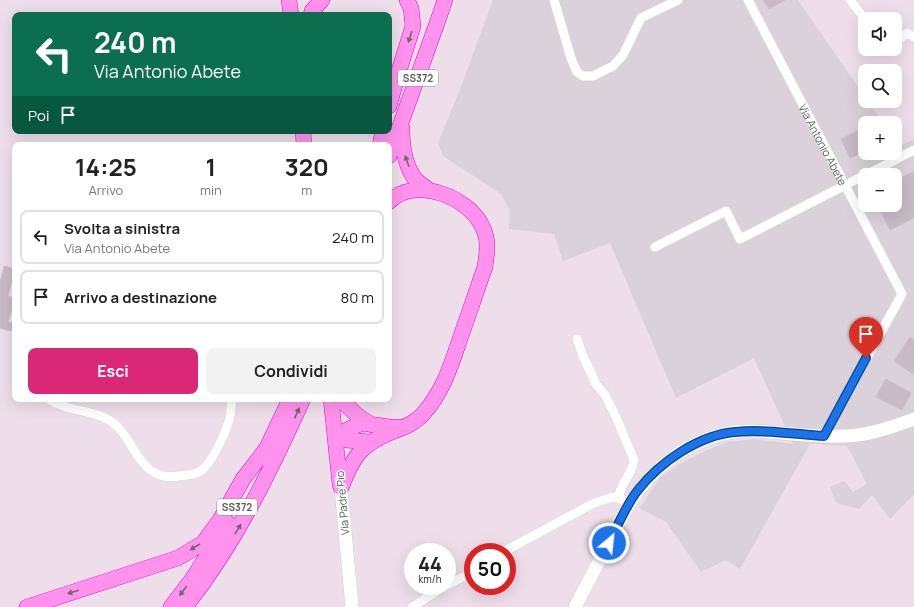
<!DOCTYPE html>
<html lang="it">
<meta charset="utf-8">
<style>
:root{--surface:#fff;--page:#f2f2f2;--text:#222;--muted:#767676;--line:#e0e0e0;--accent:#db2777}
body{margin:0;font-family:Manrope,sans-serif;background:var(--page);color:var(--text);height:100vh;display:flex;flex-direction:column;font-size:15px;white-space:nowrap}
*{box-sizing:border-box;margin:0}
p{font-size:13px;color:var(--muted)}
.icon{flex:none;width:22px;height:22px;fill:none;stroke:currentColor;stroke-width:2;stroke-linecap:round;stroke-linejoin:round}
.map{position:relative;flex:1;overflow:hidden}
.drawer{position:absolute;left:12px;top:142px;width:380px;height:260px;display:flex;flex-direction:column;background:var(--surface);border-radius:8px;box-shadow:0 4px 16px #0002}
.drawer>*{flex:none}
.banner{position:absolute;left:12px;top:12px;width:380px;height:122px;border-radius:8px;box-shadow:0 4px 16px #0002;background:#0b6e4f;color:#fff;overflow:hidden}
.controls{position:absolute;left:858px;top:12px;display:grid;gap:8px}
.controls a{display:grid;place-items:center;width:44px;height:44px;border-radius:8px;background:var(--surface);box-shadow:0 4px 16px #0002;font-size:20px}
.speed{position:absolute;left:404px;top:543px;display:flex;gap:8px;font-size:20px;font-weight:700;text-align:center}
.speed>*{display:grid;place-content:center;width:52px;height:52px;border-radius:50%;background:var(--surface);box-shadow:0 4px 16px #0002;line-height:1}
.speed small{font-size:10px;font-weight:400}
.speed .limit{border:6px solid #d22;background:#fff;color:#111}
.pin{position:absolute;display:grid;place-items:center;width:34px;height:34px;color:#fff;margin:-41px -17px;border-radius:50% 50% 50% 0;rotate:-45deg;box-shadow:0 0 4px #0007}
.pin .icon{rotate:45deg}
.me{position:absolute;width:44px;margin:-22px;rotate:28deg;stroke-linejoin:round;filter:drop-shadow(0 0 3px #0008)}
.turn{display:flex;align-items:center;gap:14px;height:84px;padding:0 16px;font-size:18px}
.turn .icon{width:52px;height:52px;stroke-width:2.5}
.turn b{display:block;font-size:28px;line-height:34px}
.then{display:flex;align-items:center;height:38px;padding:0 16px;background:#0003;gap:8px;font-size:15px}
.eta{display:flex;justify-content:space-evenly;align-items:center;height:68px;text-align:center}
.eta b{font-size:24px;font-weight:700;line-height:28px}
.action{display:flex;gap:8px;margin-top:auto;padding:8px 16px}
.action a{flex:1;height:46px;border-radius:8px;background:var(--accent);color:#fff;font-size:16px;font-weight:700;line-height:46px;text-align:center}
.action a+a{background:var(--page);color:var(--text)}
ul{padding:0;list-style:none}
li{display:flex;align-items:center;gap:12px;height:54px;margin:0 8px 6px;padding:0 8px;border:2px solid var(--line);border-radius:8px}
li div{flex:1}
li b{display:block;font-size:15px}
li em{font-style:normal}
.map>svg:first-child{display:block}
</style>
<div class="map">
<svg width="914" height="607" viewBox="0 0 914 607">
<rect width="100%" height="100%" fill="#eddeea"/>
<path fill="#dbd1da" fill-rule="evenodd" d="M 493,0 L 798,0 L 865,97 L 865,101 L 868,101 L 883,123 L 865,123 L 865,153 L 895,153 L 895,140 L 900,146 L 914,139 L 914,494 L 890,519 L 872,495 L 859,509 L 836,503 L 830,487 L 844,481 L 853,492 L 867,484 L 847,446 L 810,444 L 740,569 L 726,560 L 701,572 L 666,522 L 639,508 L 661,477 L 680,464 L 703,452 L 727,442 L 753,439 L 793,444 L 754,358 L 676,398 L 610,243 L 563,261 L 554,234 L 509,229 L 509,209 L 501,194 L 443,156 L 438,143 L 459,92 ZM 865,175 L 895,175 L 895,205 L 865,205 Z"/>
<path fill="#c7bbc6" stroke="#d2bcd0" d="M 763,0 L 785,0 L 769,9 Z
M 865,127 L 865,151 L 850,158 L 841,139 Z
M 914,171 L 914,218 L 890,230 L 878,205 L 895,205 L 895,181 Z
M 4,266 L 15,269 L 8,296 L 15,298 L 15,310 L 12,309 L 8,322 L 15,324 L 15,332 L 0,328 L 0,283 Z
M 910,337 L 914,340 L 914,375 L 894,361 Z
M 886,379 L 911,393 L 902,410 L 876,397 Z"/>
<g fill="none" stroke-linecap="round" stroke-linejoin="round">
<g stroke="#d2dad2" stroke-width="10">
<g id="minor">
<path d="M 554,0 L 571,58 L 577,72 L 583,76 L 593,76 L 613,66 L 623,55 L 641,18 L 678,0"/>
<path id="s1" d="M 748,0 L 902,294 L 824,436"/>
<path d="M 850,0 L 865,19"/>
<path d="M 895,43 L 907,33 L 914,37"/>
<path d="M 866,175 L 914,150"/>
<path d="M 655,247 L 726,211 L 740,239 L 865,175"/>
<path d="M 577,339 L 583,356 L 596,384 L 605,395 L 616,417 L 634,460 C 633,474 619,484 619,498"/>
<path d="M 49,399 C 67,412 91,409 109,420 C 128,431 133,456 149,469 C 158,476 168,478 178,476 C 187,475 197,475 204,468 C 213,460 227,430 230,417 C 231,411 231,405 232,399"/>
<path d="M 503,552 L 594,503 L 613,497 L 619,498 L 624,501"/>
<path d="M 447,585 L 473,572"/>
<path d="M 412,607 L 445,586"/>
</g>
</g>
<g stroke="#c9d5ca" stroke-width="14">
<path id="secondary" d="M 341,488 L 352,607
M 575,607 L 629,504 C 652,468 690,438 734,432 C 746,430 758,431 770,432 C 794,434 819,437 843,436 C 868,436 891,427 914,419"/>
</g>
<g stroke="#eb00d8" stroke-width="16">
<path id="trunk" d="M 289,0 L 291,15
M 311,15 L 312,11 L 322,0
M 389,106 L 398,74 L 413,26 L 411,8 L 407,0
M 402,128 C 402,145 404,164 415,179 C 419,183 425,187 430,191
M 303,131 L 304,145
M 380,145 L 383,131
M 389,156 L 436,26 L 445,0
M 331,399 L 340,485
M 340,399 L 359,417 L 372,425
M 335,436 L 362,423 L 389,427 L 399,427
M 335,436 L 346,440 L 370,442
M 262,458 L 290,399
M 341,488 C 353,456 361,444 394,431 C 405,427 415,423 423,414 C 444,391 452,362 462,333 C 470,311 477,289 485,267 C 487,254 489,240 483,228 C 470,197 414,175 389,202
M 27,607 L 178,558 L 203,543 L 220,520 L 243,479 L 267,448
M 171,607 L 193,578 L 228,523
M 185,607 C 235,544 270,472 303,399"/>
</g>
<use href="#minor" stroke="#fff" stroke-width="9"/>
<use href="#secondary" stroke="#fff" stroke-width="13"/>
<use href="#trunk" stroke="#ff92ec" stroke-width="15"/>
</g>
<defs><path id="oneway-solid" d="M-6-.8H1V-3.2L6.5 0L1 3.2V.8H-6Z"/></defs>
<g fill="#71686d">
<use href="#oneway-solid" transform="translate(410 37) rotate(108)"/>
<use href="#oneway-solid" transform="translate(407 161) rotate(-109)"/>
<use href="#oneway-solid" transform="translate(297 413) rotate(-65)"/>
<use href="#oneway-solid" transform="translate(238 529) rotate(-59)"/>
<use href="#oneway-solid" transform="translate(195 547) rotate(149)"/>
<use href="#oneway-solid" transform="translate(183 591) rotate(127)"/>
<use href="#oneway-solid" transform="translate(73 592) rotate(162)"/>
</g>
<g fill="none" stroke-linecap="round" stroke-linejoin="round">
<g stroke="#114b97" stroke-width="10">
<path id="route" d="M 609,543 C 618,525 626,505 638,490 C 660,462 699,435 735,432 C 764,429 795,434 824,436 L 866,358"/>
</g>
<use href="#route" stroke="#1a73e8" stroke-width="7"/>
</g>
<g text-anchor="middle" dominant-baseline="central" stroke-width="3" stroke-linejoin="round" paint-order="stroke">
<g fill="#fff" stroke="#8a9089" stroke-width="1">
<rect x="398" y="70" width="40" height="16" rx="3"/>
<rect x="217" y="499" width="40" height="16" rx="3"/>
</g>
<g font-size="10" font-weight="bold" fill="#586157">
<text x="418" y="78">SS372</text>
<text x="237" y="507">SS372</text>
</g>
<g font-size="11" fill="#586157" stroke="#fff">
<text stroke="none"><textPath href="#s1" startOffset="163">Via Antonio Abete</textPath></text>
<text transform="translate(342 503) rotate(-95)">Via Padre Pio</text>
</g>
</g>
</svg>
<div class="controls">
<a><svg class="icon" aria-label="sound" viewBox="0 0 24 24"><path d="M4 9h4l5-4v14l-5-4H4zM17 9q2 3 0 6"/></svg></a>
<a><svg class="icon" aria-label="search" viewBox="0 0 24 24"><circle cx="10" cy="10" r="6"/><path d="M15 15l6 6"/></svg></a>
<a>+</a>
<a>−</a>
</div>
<div class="speed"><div>44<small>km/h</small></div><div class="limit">50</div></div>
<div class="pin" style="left:866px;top:358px;background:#d93025"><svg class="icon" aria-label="arrive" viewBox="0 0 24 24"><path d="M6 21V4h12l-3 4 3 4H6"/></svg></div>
<svg class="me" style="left:609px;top:543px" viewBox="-20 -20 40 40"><circle r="17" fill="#1a73e8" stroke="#fff" stroke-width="3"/><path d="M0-11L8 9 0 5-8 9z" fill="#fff"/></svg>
<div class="banner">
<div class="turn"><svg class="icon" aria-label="left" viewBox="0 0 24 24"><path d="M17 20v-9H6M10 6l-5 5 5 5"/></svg><div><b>240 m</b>Via Antonio Abete</div></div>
<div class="then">Poi<svg class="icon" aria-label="arrive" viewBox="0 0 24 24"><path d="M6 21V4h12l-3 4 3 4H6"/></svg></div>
</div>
<section class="drawer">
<div class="eta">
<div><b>14:25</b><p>Arrivo</p></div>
<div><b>1</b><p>min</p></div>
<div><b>320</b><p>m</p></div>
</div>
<ul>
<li><svg class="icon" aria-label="left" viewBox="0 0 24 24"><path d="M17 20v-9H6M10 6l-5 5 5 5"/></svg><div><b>Svolta a sinistra</b><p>Via Antonio Abete</p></div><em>240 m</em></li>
<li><svg class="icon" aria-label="arrive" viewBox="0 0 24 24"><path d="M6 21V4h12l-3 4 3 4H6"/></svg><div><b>Arrivo a destinazione</b></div><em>80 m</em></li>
</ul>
<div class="action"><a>Esci</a><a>Condividi</a></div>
</section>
</div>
